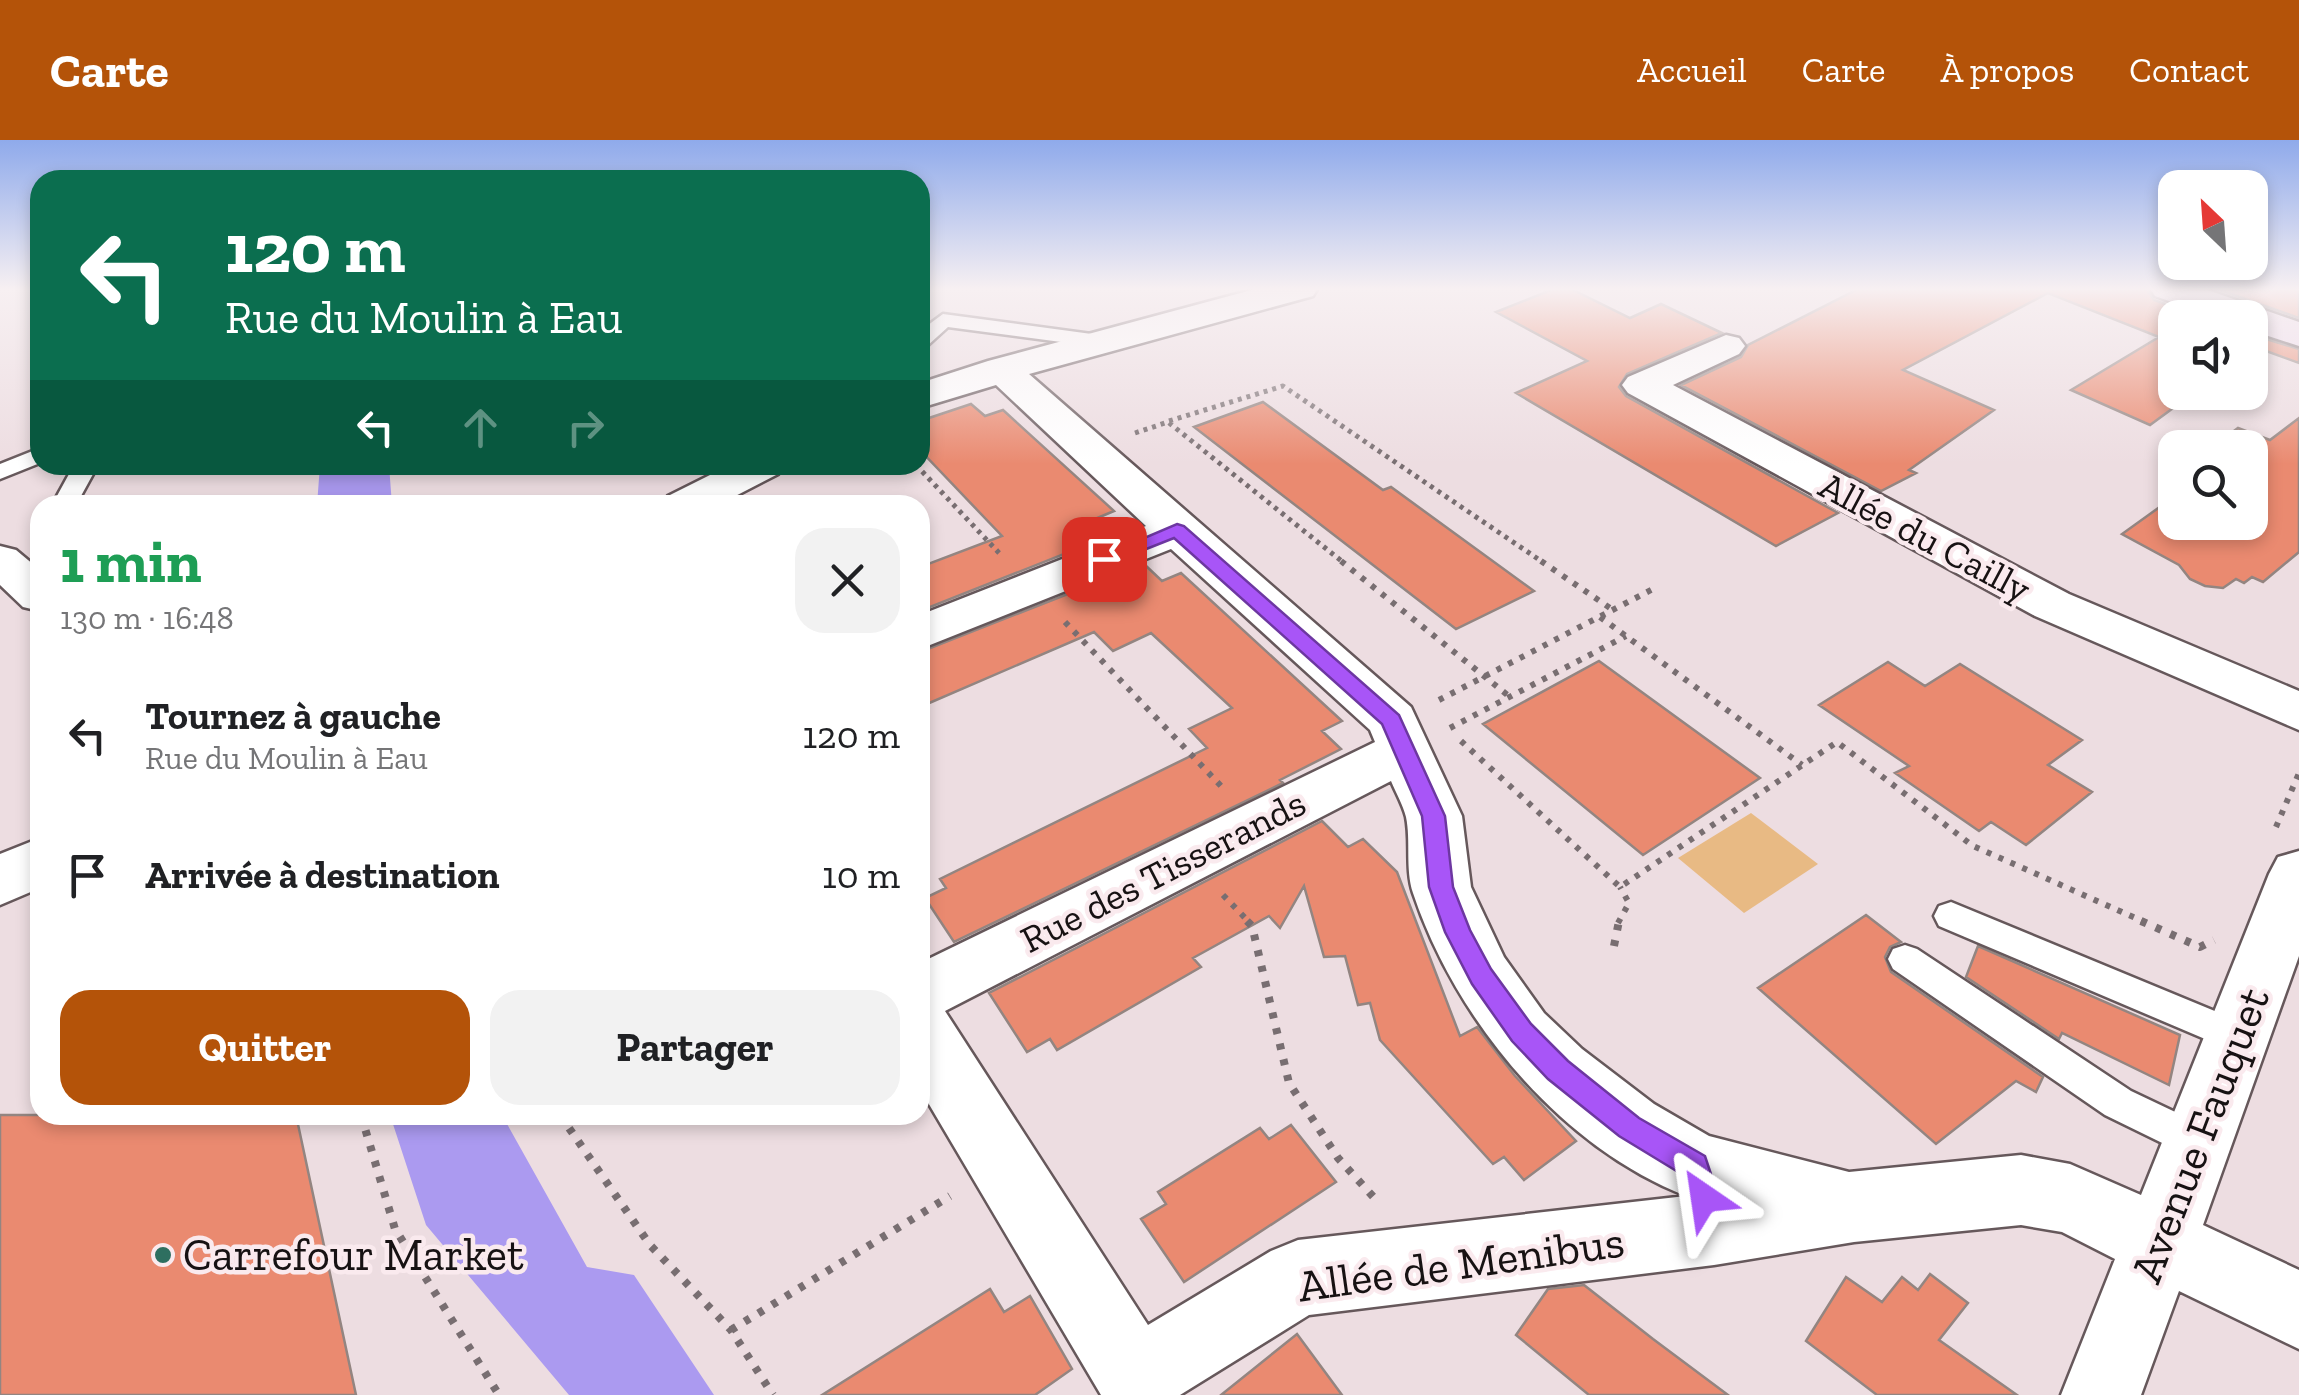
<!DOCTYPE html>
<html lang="fr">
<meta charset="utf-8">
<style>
:root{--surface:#fff;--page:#f2f2f2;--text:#202124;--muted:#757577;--accent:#b45309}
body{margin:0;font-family:"Zilla Slab",serif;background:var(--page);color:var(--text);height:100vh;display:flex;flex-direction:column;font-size:38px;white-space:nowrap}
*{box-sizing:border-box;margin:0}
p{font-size:32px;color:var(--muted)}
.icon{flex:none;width:55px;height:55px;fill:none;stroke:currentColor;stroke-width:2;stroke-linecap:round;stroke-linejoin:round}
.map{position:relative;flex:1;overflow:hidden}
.side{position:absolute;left:30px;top:355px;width:900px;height:630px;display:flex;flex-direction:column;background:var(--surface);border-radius:30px;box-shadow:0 5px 15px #0003}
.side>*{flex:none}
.hud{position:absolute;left:30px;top:30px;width:900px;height:305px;border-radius:30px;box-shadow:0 5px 15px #0003;background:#0b6e4f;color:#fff;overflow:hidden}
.needle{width:65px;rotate:335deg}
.tools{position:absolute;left:2158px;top:30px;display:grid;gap:20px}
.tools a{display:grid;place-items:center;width:110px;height:110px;border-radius:20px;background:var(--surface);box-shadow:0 5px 15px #0003;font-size:50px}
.pin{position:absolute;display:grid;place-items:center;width:85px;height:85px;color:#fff;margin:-42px;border-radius:20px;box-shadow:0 5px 15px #0006}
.me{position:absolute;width:110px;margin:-55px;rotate:328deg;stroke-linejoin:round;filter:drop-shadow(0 0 8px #0008)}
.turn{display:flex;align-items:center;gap:35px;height:210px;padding:0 30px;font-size:45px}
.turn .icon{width:130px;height:130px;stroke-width:2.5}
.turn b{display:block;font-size:70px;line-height:85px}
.lanes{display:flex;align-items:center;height:95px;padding:0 30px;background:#0003;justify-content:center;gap:50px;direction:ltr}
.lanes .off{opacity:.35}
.round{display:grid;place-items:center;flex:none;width:105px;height:105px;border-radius:30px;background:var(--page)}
.summary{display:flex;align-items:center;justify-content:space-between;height:170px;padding:0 30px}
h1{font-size:60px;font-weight:800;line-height:75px;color:#1e9e55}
.primary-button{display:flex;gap:20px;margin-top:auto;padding:20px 30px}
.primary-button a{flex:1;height:115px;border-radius:30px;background:var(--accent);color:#fff;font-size:40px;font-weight:800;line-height:115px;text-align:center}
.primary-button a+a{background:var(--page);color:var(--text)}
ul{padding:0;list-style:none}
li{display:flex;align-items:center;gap:30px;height:140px;padding:0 30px}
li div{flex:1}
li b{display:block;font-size:38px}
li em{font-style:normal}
header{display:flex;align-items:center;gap:60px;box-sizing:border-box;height:140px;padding:0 50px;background:var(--accent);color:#fff}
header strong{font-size:48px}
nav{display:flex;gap:55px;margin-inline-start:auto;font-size:35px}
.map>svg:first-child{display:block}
</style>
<header>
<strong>Carte</strong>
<nav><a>Accueil</a><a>Carte</a><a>À propos</a><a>Contact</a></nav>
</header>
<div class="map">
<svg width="2299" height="1255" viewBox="0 0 2299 1255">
<rect width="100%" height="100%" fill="#eddde1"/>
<path fill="#e8ba84" d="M 1751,673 L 1818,724 L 1744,773 L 1678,718 Z"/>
<path fill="#ab9af0" d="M 320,325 L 389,325 L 392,365 L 317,365 Z
M 390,975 L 502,975 L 587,1127 L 634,1135 L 714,1255 L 569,1255 L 426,1085 Z"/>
<path fill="#ea8a70" stroke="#938581" stroke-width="2.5" d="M 1556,148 L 1569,148 L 1630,178 L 1661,164 L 1722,193 L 1627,234 L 1619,247 L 1626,256 L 1838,373 L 1776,406 L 1516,253 L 1587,221 L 1496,172 Z
M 1860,148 L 2146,148 L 2154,160 L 2204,178 L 2175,178 L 2175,252 L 2195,252 L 2150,285 L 2071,250 L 2159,197 L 2048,153 L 1903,230 L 1994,270 L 1909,330 L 1916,333 L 1881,351 L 1681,245 L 1741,217 L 1748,205 Z
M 2214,148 L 2299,148 L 2299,178 Z
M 2250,194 L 2299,209 L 2299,223 L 2258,208 L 2250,213 Z
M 1263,262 L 1383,350 L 1391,347 L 1534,451 L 1456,489 L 1194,287 Z
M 971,264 L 985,276 L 1003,270 L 1114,371 L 1095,379 L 1112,395 L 920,471 L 920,427 L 1002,396 L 920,310 L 920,281 Z
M 2299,278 L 2299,412 L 2263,442 L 2252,437 L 2244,443 L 2236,439 L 2223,448 L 2205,446 L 2190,439 L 2179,425 L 2122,394 L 2175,356 L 2175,382 L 2250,382 L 2250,308 L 2211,308 L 2238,288 L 2270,300 Z
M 1144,424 L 1162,441 L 1181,433 L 1342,581 L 1322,591 L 1341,609 L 1280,640 L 1283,643 L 954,802 L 925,758 L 946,748 L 940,739 L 1207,608 L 1189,589 L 1232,568 L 1151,493 L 1113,511 L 1094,492 L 920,567 L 920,512 Z
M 1599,521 L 1760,638 L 1643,715 L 1483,584 Z
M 1888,522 L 1925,546 L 1960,524 L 2082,600 L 2048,625 L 2092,652 L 2026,705 L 1991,682 L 1979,691 L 1895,633 L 1909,626 L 1819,565 Z
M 1322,681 L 1348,707 L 1363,699 L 1397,732 L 1460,896 L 1477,887 L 1515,936 L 1576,1001 L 1524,1040 L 1504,1017 L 1493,1024 L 1380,900 L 1370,863 L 1358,865 L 1345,816 L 1324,817 L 1304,746 L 1280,788 L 1269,776 L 1193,818 L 1201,827 L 1057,910 L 1050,899 L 1027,912 L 989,853 Z
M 1866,775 L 1901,802 L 1890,807 L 1885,817 L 1891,832 L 2043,937 L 2036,952 L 2016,941 L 1936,1004 L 1758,848 Z
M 1978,806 L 2180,895 L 2169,945 L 2062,893 L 2059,899 L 1966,837 Z
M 0,975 L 296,975 L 356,1255 L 0,1255 Z
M 1291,985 L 1336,1042 L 1184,1142 L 1141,1079 L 1166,1064 L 1158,1052 L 1260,988 L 1269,999 Z
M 1930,1134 L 1968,1163 L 1939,1200 L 2017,1255 L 1877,1255 L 1806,1201 L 1846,1137 L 1882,1162 L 1902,1137 L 1918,1150 Z
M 1584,1145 L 1653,1199 L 1728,1255 L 1589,1255 L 1516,1195 L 1548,1149 Z
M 990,1149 L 1004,1172 L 1030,1156 L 1072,1229 L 1035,1255 L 822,1255 Z
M 1297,1194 L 1342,1255 L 1221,1255 Z"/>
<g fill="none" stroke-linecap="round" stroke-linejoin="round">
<g stroke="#66585b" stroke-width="5">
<path id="service" d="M 943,174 L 1099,195 L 1109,201 L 1099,207 L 948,187 L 927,206 L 920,208 L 920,191 Z
M 40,308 L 40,323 L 0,339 L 0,324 Z
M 74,325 L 98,325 L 76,365 L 52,365 Z
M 1951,762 L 2251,886 L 2256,897 L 2251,908 L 2238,913 L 1939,786 L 1934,776 L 1939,766 Z
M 1905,805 L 1917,809 L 2131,951 L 2211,989 L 2216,1002 L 2211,1015 L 2197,1020 L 2105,975 L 1893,829 L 1888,819 L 1893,809 Z"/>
</g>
<g stroke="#66585b" stroke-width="5">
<path id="minor" d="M 1259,148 L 1318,148 L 1313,156 L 1029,234 L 1411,567 L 1462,676 L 1471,747 L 1504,817 L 1544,873 L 1582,909 L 1654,964 L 1709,996 L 1849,1032 L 2021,1015 L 2070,1024 L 2141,1055 L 2269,734 L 2278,717 L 2299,711 L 2299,816 L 2203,1085 L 2299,1130 L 2299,1209 L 2179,1151 L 2141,1255 L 2061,1255 L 2115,1119 L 2062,1092 L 2021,1085 L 1854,1102 L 1714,1125 L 1309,1175 L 1180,1255 L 1101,1255 L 920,949 L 920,823 L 1375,602 L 1370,590 L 1171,409 L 920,509 L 920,475 L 1146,386 L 996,245 L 920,268 L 920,243 L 988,221 ZM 1391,641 C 1396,653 1403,665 1406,677 C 1411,701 1405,729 1413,753 C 1455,879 1560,1007 1686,1056 L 1298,1100 L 1271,1111 L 1148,1185 L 945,871 Z
M 1726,195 L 1739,198 L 1745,206 L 1739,214 L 1673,245 L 2069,454 L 2299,551 L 2299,590 L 2035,476 L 1628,253 L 1622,245 L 1628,237 Z
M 730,325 L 784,325 L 778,334 L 718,365 L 662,365 L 668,356 Z
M 0,406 L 16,410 L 40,430 L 40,471 L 23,467 L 0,445 Z
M 40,698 L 40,748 L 0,765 L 0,714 Z"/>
</g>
<g stroke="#66585b" stroke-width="5">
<path id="secondary" d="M 2150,148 L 2202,148 L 2299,182 L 2299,206 L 2250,190 L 2250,178 L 2216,178 L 2155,156 Z"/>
</g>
<path stroke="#786e71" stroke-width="5" stroke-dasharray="4 5" stroke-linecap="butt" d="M 1169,281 L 1283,246 L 1544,423
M 1135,293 L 1168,282 L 1344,423
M 916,325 L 1001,415"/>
<path stroke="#786e71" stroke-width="6" stroke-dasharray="5 8" stroke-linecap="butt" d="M 1341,421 L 1510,557
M 1541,421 L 1613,470
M 1600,477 L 1802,625
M 1065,482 L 1222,647
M 1439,560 L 1653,449
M 1450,588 L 1626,496
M 1461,601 L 1620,747 L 1837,602 L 1973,706 L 2147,783
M 2276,687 L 2299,633
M 1223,755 L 1250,783
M 1618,783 L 1629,763 L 1620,747"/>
<path stroke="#786e71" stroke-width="8" stroke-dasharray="6 10" stroke-linecap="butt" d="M 1247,781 L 1252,786 L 1289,943 L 1338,1018 L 1378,1062
M 2141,781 L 2200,807 L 2214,800
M 1614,806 L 1619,781
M 361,975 L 395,1089 L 499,1255
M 560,975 L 650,1105 L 731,1190 L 773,1255
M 731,1190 L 950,1056"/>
<use href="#service" fill="#fff" fill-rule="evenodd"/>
<use href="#minor" fill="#fff" fill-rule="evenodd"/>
<use href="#secondary" fill="#eedbee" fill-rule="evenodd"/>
</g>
<linearGradient id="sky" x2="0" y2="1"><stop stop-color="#8faaeb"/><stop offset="0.46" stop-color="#f7f0f2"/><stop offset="1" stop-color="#f7f0f2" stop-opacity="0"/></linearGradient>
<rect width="2299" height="324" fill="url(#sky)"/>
<path fill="#a855f7" stroke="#6d37a1" stroke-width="2.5" d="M 1177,384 L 1184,386 L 1399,575 L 1445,676 L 1453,747 L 1470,790 L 1491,829 L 1531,884 L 1568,921 L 1639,978 L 1705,1016 L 1719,1058 L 1715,1068 L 1704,1072 L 1694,1068 L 1683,1035 L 1619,996 L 1548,939 L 1512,901 L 1472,844 L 1445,792 L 1429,747 L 1422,676 L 1382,584 L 1174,398 L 1111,423 L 1104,425 L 1095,419 Z"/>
<circle fill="#2e6f60" stroke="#faeaee" stroke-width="4" cx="163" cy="1115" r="10"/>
<g text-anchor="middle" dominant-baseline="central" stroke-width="9" stroke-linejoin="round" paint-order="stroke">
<g font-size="38" fill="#171213" stroke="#faeaee">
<text transform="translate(1925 397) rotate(28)">Allée du Cailly</text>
<text transform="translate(1163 731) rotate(-27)">Rue des Tisserands</text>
</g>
<g font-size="45" fill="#171213" stroke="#faeaee">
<text transform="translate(2200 995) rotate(-69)">Avenue Fauquet</text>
<text transform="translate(1461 1124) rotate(-8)">Allée de Menibus</text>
</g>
<g font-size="45" fill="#171213" stroke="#faeaee" text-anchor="start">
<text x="183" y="1115">Carrefour Market</text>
</g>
</g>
</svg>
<div class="tools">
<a><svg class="needle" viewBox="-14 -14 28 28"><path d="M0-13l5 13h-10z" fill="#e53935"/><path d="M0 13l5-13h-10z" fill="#757577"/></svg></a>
<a><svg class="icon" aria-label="sound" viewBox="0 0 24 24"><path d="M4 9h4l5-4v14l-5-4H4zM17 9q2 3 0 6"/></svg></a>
<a><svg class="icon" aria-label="search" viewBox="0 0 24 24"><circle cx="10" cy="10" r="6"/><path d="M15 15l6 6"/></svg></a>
</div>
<div class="pin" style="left:1104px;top:419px;background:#d93025"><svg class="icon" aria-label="arrive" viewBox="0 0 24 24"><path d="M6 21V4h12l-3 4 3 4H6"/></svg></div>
<svg class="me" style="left:1704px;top:1058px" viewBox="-20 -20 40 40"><path d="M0-17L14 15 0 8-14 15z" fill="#a855f7" stroke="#fff" stroke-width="4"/></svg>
<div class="hud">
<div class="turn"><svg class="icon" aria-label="left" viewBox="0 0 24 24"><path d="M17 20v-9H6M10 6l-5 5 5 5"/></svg><div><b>120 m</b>Rue du Moulin à Eau</div></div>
<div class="lanes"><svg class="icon" aria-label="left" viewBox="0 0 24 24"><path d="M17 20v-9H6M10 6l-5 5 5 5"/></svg><svg class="icon off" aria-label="ahead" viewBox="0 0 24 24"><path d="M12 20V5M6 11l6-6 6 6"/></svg><svg class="icon off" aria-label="right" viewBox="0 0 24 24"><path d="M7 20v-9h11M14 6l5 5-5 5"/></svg></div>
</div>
<section class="side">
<div class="summary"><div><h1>1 min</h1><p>130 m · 16:48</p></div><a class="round"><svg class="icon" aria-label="close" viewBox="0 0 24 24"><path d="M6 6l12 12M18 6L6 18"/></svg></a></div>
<ul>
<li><svg class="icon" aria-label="left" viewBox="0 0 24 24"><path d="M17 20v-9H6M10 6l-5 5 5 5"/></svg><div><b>Tournez à gauche</b><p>Rue du Moulin à Eau</p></div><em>120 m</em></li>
<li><svg class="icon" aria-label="arrive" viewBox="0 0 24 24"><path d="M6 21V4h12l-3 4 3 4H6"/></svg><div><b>Arrivée à destination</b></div><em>10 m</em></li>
</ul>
<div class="primary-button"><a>Quitter</a><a>Partager</a></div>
</section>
</div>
